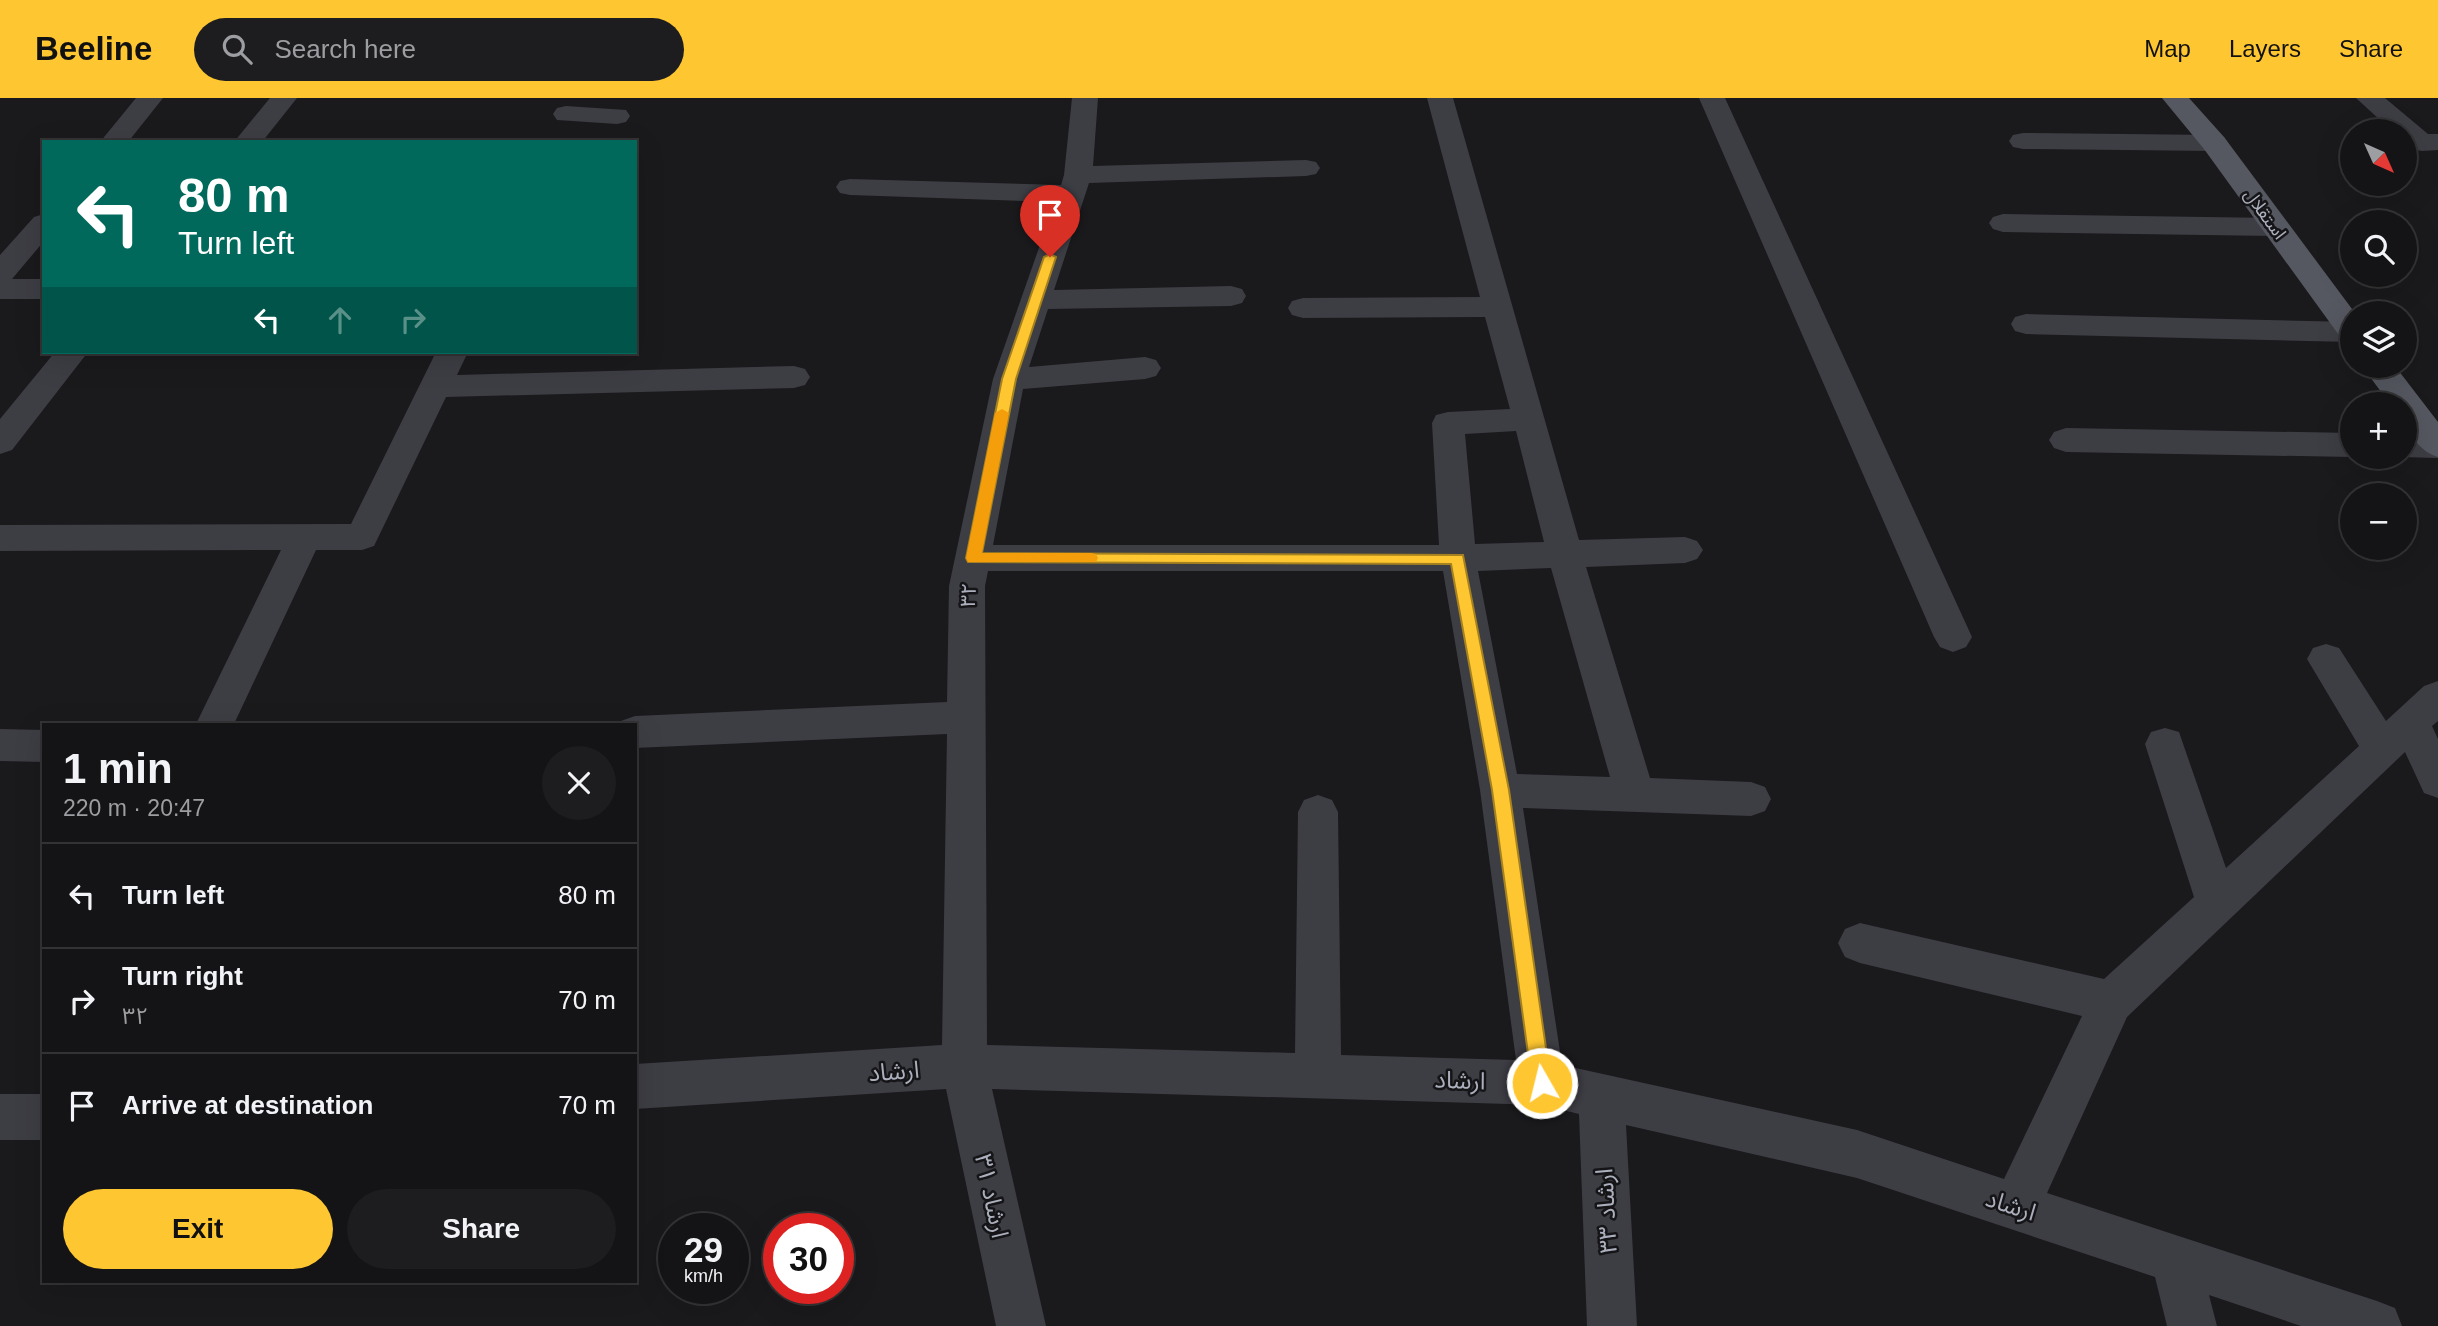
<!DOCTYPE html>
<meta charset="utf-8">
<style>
:root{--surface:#141416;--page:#1d1d1f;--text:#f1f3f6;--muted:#9d9ea1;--line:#333335;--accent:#fec630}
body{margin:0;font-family:Arial,"Noto Sans Arabic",sans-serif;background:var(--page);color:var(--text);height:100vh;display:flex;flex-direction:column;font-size:26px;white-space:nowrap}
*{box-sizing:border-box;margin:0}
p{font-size:23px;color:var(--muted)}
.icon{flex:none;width:38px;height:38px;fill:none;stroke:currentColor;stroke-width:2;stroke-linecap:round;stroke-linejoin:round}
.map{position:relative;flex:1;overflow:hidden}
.panel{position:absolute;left:42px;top:625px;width:595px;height:560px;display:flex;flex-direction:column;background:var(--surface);border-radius:0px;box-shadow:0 7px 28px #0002,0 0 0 2px var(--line)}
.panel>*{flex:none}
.banner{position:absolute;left:42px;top:42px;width:595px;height:214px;border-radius:0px;box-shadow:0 7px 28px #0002,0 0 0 2px var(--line);background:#00695c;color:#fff;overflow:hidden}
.needle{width:46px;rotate:135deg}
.controls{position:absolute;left:2340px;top:21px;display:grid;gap:14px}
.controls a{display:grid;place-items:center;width:77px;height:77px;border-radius:50%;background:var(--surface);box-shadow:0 7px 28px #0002,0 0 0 2px var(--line);font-size:35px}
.speed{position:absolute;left:658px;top:1115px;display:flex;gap:14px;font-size:35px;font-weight:700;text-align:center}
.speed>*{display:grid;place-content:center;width:91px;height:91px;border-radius:50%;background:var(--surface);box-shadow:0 7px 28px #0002,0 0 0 2px var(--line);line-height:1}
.speed small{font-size:18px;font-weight:400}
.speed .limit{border:10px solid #d22;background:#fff;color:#111}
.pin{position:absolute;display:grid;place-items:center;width:60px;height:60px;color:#fff;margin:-72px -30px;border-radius:50% 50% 50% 0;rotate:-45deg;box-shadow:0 0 7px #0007}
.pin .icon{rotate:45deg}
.me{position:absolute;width:77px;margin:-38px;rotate:352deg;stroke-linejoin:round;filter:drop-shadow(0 0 5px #0008)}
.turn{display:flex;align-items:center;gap:24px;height:147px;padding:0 21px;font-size:32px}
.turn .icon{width:91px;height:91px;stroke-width:2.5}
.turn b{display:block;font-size:49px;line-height:60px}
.lanes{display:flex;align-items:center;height:66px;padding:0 21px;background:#0003;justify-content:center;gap:35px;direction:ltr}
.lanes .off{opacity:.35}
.round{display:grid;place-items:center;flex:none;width:74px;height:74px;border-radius:37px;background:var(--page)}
.overview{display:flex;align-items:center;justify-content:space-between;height:119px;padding:0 21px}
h1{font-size:42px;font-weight:700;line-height:52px}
.cta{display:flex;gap:14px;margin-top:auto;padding:14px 21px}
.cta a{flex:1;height:80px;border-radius:42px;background:var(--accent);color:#111;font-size:28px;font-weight:700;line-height:80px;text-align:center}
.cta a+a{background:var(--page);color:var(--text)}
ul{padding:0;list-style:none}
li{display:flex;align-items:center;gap:21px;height:105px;padding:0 21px;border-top:2px solid var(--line)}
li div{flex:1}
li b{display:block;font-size:26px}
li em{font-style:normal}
header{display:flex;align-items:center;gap:42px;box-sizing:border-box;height:98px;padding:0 35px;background:var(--accent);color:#111}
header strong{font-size:33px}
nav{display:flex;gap:38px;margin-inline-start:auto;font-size:24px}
.search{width:490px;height:63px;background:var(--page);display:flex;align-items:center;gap:18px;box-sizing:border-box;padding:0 24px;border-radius:38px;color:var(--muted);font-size:26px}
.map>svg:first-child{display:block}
</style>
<header>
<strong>Beeline</strong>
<div class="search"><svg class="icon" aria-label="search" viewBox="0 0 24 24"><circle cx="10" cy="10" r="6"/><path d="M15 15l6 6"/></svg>Search here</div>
<nav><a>Map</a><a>Layers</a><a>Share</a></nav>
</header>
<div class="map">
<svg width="2438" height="1228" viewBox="0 0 2438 1228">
<rect width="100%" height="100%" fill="#1a1a1d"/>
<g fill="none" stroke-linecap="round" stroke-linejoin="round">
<path fill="#3d3d44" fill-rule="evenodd" d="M 136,0 L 163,0 L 128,44 L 100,44 Z
M 270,0 L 297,0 L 262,44 L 234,44 Z
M 1072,0 L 1098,0 L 1093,68 L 1306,62 L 1316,64 L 1320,70 L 1316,76 L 1306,78 L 1089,85 L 1054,192 L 1231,188 L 1242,191 L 1246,198 L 1242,205 L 1231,208 L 1048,211 L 1029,269 L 1145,259 L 1156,262 L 1161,270 L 1156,278 L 1145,281 L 1023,291 L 993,447 L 1439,447 L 1432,325 L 1436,317 L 1448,314 L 1510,311 L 1485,219 L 1303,220 L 1292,217 L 1288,210 L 1292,203 L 1303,200 L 1480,199 L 1427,0 L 1453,0 L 1579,442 L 1685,439 L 1697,443 L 1703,452 L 1697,461 L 1685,465 L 1586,469 L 1650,680 L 1751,684 L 1765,689 L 1771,701 L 1765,713 L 1751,718 L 1523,710 L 1562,967 L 1857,1032 L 2004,1081 L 2082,918 L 1860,865 L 1845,859 L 1838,845 L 1845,831 L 1860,825 L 2104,881 L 2194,799 L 2145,646 L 2151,634 L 2165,630 L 2179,634 L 2226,770 L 2359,648 L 2307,561 L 2313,550 L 2326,546 L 2339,550 L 2386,623 L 2424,588 L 2438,583 L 2438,623 L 2432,628 L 2438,641 L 2438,700 L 2424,695 L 2405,654 L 2127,919 L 2047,1095 L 2377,1203 L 2395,1210 L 2402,1228 L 2301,1228 L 2209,1197 L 2217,1228 L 2167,1228 L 2155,1179 L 1857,1080 L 1626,1027 L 1637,1228 L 1587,1228 L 1579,1016 L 1542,1007 L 992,991 L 1046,1228 L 996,1228 L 946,991 L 635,1011 L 635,966 L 942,947 L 947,636 L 635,650 L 635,626 L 619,626 L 621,623 L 635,618 L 947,604 L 949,488 L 993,281 L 1055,104 L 850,97 L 840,95 L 836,89 L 840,83 L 850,81 L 1061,87 L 1064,77 ZM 1516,333 L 1544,444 L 1475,446 L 1465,336 ZM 1551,470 L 1610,679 L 1517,676 L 1478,473 ZM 988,473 L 1443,473 L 1480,692 L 1516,962 L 1341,957 L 1338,714 L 1332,702 L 1318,697 L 1304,702 L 1298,714 L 1295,955 L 987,947 L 985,488 Z
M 1699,0 L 1725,0 L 1972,539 L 1966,549 L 1953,554 L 1940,549 L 1934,539 Z
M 2356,0 L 2385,0 L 2428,36 L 2438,36 L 2438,52 L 2422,53 L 2412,51 L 2404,44 L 2404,33 L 2392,33 Z
M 566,8 L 626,12 L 630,18 L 626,24 L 617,26 L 557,22 L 553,16 L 557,10 Z
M 2023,35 L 2214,37 L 2224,39 L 2228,45 L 2224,51 L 2214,53 L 2023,51 L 2013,49 L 2009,43 L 2013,37 Z
M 44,116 L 44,143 L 12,181 L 44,181 L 44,201 L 0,201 L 0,157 L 34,119 Z
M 2003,116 L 2274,120 L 2284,123 L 2288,129 L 2284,135 L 2274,138 L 2003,134 L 1993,131 L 1989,125 L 1993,119 Z
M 2026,216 L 2352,224 L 2352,244 L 2026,236 L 2015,233 L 2011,226 L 2015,219 Z
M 55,254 L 88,254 L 12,352 L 0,356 L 0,321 Z
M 436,254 L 468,254 L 457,277 L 794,268 L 805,271 L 810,279 L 805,287 L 794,290 L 446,299 L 374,448 L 362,452 L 316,452 L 234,626 L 196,626 L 281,452 L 0,453 L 0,427 L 351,426 Z
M 2066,330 L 2352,335 L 2352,359 L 2066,354 L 2054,350 L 2049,342 L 2054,334 Z
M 2404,336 L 2438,336 L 2438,360 L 2401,359 L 2404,359 Z
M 0,631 L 44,632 L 44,664 L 0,663 Z
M 0,996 L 44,996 L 44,1042 L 0,1042 Z"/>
<path fill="#565861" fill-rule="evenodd" d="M 2162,0 L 2189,0 L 2224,39 L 2355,215 L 2352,215 L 2352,243 L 2341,240 L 2204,51 Z
M 2362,268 L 2395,268 L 2438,324 L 2438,359 C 2415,352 2404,328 2404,306 L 2390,306 Z"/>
</g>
<path fill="#fec630" stroke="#a5811f" stroke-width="2" d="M 1050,156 L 1056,159 L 1016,281 L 982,455 L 1463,457 L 1509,692 L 1551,985 L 1549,992 L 1542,994 L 1535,992 L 1532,985 L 1492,692 L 1451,466 L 968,464 L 966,460 L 1002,281 L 1044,159 Z"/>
<path fill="#f59e0b" d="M 1002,311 L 1009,315 L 982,455 L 1091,455 L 1096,456 L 1098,460 L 1096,464 L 968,464 L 966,460 L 995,315 Z"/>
<g text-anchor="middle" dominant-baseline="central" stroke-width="5" stroke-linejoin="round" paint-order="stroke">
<g font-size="18" fill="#acb0bd" stroke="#151518">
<text transform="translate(2265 116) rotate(54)">استقلال</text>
</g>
<g font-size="21" fill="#acb0bd" stroke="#151518">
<text transform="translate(968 497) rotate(-86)">۳۲</text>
</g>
<g font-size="24" fill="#acb0bd" stroke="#151518">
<text transform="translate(894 973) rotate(-4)">ارشاد</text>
<text transform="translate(1460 982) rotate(2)">ارشاد</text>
<text transform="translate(992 1098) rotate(78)">ارشاد ۳۱</text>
<text transform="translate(2011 1107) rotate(18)">ارشاد</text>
<text transform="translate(1606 1113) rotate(-93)">ارشاد ۳۳</text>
</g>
</g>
</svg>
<div class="controls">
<a><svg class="needle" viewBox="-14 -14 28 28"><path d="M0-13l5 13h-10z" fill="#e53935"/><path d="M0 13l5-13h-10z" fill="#9d9ea1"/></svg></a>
<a><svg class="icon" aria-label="search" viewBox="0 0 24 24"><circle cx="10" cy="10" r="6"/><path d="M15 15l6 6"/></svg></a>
<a><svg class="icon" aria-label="layers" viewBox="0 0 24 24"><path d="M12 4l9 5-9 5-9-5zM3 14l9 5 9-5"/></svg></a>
<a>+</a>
<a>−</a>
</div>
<div class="speed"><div>29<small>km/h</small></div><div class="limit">30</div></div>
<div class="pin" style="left:1050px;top:159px;background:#d93025"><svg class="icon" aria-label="arrive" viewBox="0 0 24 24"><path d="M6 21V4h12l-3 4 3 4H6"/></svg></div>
<svg class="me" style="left:1542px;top:985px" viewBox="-20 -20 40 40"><circle r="17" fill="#fec630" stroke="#fff" stroke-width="3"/><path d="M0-11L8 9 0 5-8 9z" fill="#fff"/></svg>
<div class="banner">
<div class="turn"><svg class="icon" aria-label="left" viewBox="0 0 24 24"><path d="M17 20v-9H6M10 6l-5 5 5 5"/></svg><div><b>80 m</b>Turn left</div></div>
<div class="lanes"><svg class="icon" aria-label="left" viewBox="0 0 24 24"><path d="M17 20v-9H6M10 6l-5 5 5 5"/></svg><svg class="icon off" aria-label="ahead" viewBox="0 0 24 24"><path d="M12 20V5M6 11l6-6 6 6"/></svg><svg class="icon off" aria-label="right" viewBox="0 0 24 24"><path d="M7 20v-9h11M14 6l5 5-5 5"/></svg></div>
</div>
<section class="panel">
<div class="overview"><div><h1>1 min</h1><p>220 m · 20:47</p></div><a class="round"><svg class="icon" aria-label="close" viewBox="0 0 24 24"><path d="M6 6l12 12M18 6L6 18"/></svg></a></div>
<ul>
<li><svg class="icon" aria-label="left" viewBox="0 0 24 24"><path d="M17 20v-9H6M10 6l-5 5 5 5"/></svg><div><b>Turn left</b></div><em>80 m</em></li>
<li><svg class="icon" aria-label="right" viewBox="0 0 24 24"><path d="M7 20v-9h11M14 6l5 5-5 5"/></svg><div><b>Turn right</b><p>۳۲</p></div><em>70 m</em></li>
<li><svg class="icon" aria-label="arrive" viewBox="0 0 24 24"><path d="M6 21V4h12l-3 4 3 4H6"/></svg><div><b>Arrive at destination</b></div><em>70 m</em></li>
</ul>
<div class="cta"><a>Exit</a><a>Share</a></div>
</section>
</div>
